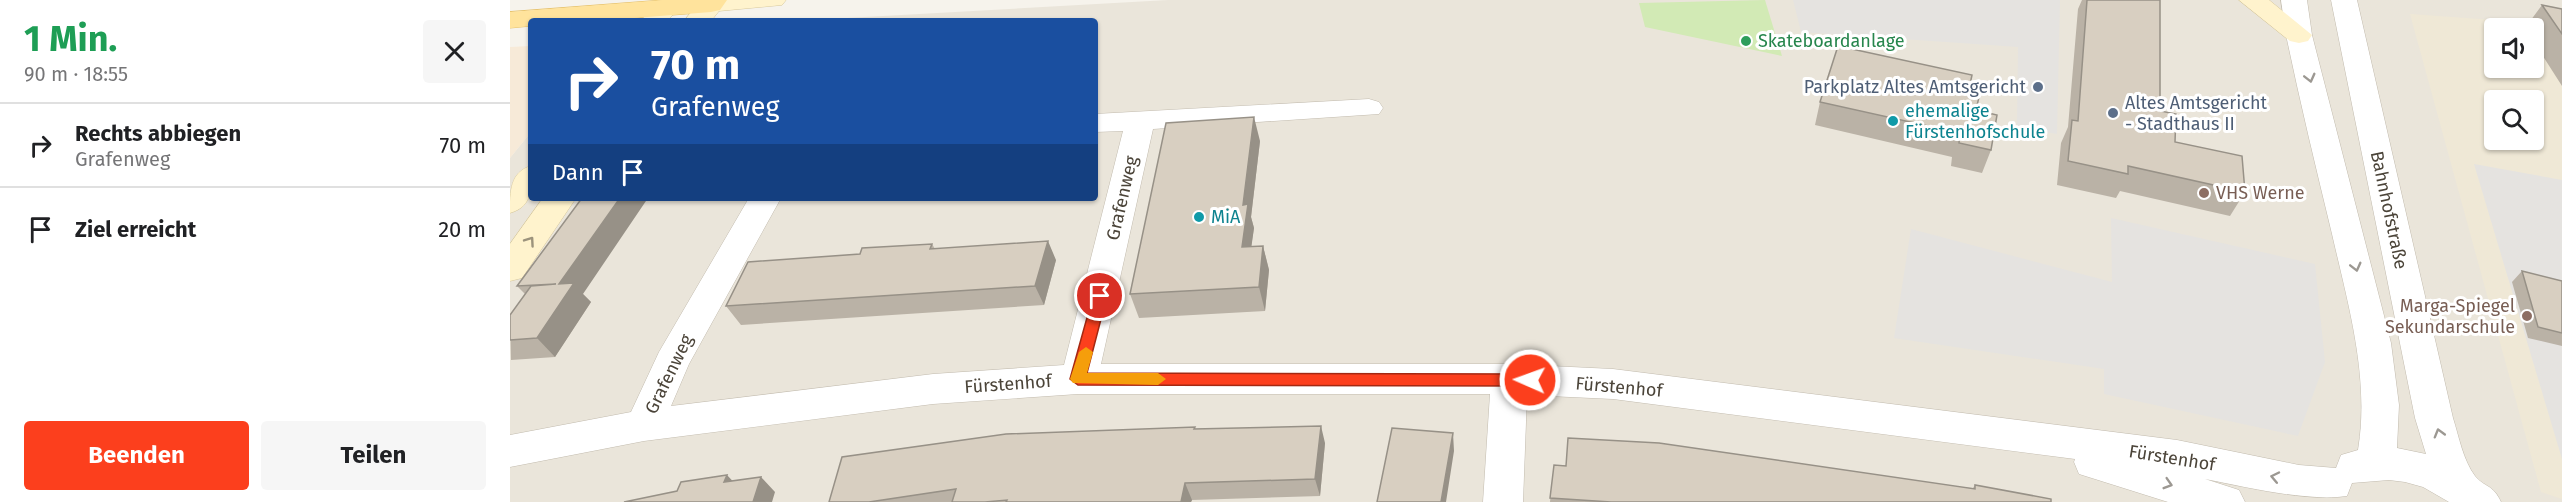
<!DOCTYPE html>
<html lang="de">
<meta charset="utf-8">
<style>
:root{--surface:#fff;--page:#f6f6f6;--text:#202124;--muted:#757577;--line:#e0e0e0;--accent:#fc3f1d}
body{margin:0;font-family:"Fira Sans",sans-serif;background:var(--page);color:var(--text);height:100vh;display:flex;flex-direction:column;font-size:22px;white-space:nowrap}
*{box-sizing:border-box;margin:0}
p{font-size:20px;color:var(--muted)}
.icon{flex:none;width:33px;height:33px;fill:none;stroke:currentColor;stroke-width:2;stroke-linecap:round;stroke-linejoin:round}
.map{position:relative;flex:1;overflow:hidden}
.drawer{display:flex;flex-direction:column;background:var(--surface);width:510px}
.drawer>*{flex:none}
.guide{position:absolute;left:18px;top:18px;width:570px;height:183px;border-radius:6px;box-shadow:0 2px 4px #0004;background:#1a4fa0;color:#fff;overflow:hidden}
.tools{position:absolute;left:1974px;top:18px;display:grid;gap:12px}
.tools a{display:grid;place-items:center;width:60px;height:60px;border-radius:6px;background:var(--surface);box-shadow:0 2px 4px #0004;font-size:30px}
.pin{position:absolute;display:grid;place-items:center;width:51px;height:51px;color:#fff;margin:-26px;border:3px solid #fff;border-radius:50%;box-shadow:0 2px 6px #0007}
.me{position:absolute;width:66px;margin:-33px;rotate:272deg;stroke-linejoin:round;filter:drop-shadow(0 0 4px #0008)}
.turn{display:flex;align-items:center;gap:21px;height:126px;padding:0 24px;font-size:27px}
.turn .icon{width:78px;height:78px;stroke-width:2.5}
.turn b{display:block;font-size:42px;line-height:51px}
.then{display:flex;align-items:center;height:57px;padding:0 24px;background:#0003;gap:12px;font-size:22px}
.round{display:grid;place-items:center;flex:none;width:63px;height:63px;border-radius:6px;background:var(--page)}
.overview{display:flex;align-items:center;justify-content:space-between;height:102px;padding:0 24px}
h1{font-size:36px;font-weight:700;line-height:45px;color:#1e9e55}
.cta{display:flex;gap:12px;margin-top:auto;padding:12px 24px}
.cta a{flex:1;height:69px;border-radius:6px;background:var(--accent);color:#fff;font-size:24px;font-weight:700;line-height:69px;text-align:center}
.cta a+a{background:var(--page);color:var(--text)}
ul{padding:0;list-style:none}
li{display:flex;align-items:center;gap:18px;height:84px;padding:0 24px;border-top:2px solid var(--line)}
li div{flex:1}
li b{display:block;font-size:22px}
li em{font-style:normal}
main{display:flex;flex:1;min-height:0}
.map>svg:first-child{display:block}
</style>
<main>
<section class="drawer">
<div class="overview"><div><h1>1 Min.</h1><p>90 m · 18:55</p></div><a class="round"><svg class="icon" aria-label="close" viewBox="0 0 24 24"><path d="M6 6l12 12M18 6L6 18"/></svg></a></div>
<ul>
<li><svg class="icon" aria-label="right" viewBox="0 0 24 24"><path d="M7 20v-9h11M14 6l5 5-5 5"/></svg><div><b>Rechts abbiegen</b><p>Grafenweg</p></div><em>70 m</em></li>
<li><svg class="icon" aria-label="arrive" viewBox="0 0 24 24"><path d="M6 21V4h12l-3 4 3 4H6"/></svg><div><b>Ziel erreicht</b></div><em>20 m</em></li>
</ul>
<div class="cta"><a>Beenden</a><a>Teilen</a></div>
</section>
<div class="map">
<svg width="2052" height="502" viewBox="0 0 2052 502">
<rect width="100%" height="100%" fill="#f6f3ec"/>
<path fill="#eae5da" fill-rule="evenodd" d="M 658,0 L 2052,0 L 2052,502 L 0,502 L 0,158 L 21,132 L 21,198 L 585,198 L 585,21 L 283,21 ZM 1984,28 L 2024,28 L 2024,68 L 1984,68 ZM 1984,100 L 2024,100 L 2024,140 L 1984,140 Z"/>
<path fill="#f7ead8" d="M 21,46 L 21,132 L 0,158 L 0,47 Z"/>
<path fill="#efe8d6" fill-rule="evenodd" d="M 1900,14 L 2052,25 L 2052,499 L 2031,492 ZM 1984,28 L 2024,28 L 2024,68 L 1984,68 ZM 1984,100 L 2024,100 L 2024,140 L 1984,140 Z"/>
<path fill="#d2eab5" d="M 1255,0 L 1272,56 L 1135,27 L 1129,3 Z"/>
<path fill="#e5e3e0" d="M 1283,0 L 1550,0 L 1547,134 L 1507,127 L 1508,47 L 1291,32 Z
M 1964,164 L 2052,180 L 2052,459 Z
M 1601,218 L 1805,264 L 1815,362 L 1788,436 L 1594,394 L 1594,369 L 1384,338 L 1401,229 L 1602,282 Z"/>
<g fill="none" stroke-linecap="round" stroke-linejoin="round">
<g stroke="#c2bbae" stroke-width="1">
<path id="minor" d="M 1771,0 L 1797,0 L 1802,35 L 1881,343 L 1889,405 L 1887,448 L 1916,454 L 1905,418 L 1821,0 L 1847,0 L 1943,418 C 1949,437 1953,460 1965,476 C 1975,488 1983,484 1991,502 L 1939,502 L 1913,487 L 1895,482 L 1879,480 L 1842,483 L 1837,496 C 1798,502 1736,487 1695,479 L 1729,490 L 1735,502 L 1658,502 L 1569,474 L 1564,462 L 1565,459 L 1103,399 L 1017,395 L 1013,502 L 973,502 L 980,394 L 568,394 L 423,404 L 134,441 L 0,467 L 0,435 L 121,412 L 149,352 L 239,198 L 271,198 L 179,364 L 161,406 L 423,374 L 554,365 L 613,131 L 585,132 L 585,114 L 859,99 L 869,102 L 873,108 L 869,114 L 643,129 L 591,364 L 999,364 L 1103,369 L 1667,440 L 1789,465 L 1826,468 L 1831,455 L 1848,450 C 1860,378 1838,304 1822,234 C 1806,168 1790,102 1776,35 Z"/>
</g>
<g stroke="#d6c79b" stroke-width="1">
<path id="secondary" d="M 158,0 L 164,1 L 168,7 L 158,21 L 131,21 L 146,1 Z
M 191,0 L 276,0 L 272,5 L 209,11 L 201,21 L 174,21 Z
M 1729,0 L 1759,0 L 1802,35 L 1798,41 L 1789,43 L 1780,41 Z
M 21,166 C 21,187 24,206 0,213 C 0,191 0,172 21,166 Z
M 33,198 L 66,198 L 12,278 L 0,281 L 0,244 Z"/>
</g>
<g stroke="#e6c16a" stroke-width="1">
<path id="primary" d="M 153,0 L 217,0 L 210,10 L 201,12 L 86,21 L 21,21 L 21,26 L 0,28 L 0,12 Z"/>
</g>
<use href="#minor" fill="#fff" fill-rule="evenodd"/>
<use href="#secondary" fill="#fff3cd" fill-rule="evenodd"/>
<use href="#primary" fill="#ffe39c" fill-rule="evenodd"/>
</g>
<path fill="#bab2a6" d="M 1572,0 L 1650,0 L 1650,111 L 1665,142 L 1735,192 L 1720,216 L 1610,191 L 1606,198 L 1547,185 L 1551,143 L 1558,127 L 1568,9 Z
M 2032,5 L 2052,9 L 2052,86 L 2024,42 L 2024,28 L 2015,28 Z
M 1458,94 L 1466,110 L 1481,150 L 1472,173 L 1441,166 L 1442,157 L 1305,125 L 1310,102 Z
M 750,141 L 741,217 L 744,228 L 741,247 L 753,246 L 759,270 L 755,311 L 629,318 L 620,294 Z
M 72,198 L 73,294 L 81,302 L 45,357 L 1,360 L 0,315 L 15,294 L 7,286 Z
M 422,244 L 425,249 L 546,260 L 534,305 L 231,325 L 216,306 L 350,254 Z
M 2012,271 L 2052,281 L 2052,346 L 2018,338 L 2002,282 Z
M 686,429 L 815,443 L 810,496 L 682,500 L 681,502 L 319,502 Z
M 1044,465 L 1463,488 L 1465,485 L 1541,502 L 1040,502 Z"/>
<path fill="#979187" d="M 744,117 L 750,141 L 741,217 L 744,228 L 738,271 L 732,247 L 733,205 Z
M 110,198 L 138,198 L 73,294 L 81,302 L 45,357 L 27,338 L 49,284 Z
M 538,241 L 546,260 L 534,305 L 525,286 Z
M 753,246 L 759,270 L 755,311 L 749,287 Z
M 811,426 L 815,443 L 810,496 L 805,479 Z
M 943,433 L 944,451 L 936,502 L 931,502 Z
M 217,475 L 231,490 L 214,482 Z
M 251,477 L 265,492 L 262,502 L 243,502 Z
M 675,483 L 682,500 L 681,502 L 671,502 Z"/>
<path fill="#d8cfc1" stroke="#979187" stroke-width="1.5" d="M 1577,0 L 1650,0 L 1650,111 L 1666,114 L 1665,142 L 1732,156 L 1735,192 L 1618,166 L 1618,174 L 1558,161 L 1562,120 L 1568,121 Z
M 2032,5 L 2052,9 L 2052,34 Z
M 1328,46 L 1462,75 L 1458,94 L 1469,97 L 1466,110 L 1487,115 L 1481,150 L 1449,143 L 1450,133 L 1310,102 Z
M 744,117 L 733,205 L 738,204 L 732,247 L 753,246 L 749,287 L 620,294 L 656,123 Z
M 72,198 L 110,198 L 49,284 L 64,283 L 27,338 L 0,340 L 0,315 L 21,286 L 46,284 L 7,286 Z
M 538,241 L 525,286 L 216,306 L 238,262 L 350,254 L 352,248 L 422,244 L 420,249 Z
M 2012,271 L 2052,281 L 2052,333 L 2028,327 Z
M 811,426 L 805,479 L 675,483 L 671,502 L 496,502 L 497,500 L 475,502 L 442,502 L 446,489 L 359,502 L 319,502 L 332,457 L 496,434 L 685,427 L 684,429 Z
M 882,428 L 943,433 L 931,502 L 867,502 Z
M 1058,438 L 1149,443 L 1465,489 L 1465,485 L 1541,499 L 1541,502 L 1101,502 L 1040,498 L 1044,465 L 1056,466 Z
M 217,475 L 214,482 L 251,477 L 243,502 L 114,502 L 167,491 L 171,482 Z"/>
<defs><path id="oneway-chevron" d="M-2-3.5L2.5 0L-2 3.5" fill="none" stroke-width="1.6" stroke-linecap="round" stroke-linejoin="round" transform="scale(1.5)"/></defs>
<g stroke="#9c9892">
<use href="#oneway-chevron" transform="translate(1800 78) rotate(76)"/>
<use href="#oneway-chevron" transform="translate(1846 267) rotate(76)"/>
<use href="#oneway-chevron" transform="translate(1929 433) rotate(-106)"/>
<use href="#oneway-chevron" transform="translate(1765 477) rotate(-168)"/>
<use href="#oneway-chevron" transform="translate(1658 484) rotate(17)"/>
</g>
<use stroke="#9c937c" href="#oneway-chevron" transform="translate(20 241) rotate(-55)"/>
<path fill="#fc3f1d" stroke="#a42913" stroke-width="1.5" d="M 590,291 L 597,296 L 577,373 L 1020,374 L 1027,380 L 1020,386 L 568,385 L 560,379 L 583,296 Z"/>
<path fill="#f59e0b" d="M 576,347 L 583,352 L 577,373 L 648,373 L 656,379 L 648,385 L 563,383 L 560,379 L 569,352 Z"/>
<circle fill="#2e9e5b" stroke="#fff" stroke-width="2" cx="1236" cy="41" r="6"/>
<g fill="#5c6f8a" stroke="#fff" stroke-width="2">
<circle cx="1528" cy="87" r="6"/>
<circle cx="1603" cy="113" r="6"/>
</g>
<g fill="#0f9aa8" stroke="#fff" stroke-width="2">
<circle cx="1383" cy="121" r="6"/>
<circle cx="689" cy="217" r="6"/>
</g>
<g fill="#8d6e63" stroke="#fff" stroke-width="2">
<circle cx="1694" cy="193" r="6"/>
<circle cx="2017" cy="316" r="6"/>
</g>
<g text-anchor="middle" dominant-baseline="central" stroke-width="6" stroke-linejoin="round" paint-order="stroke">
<g font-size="18" fill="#27864d" stroke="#fff" text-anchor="start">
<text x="1248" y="41">Skateboardanlage</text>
</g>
<g font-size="18" fill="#4e5e75" stroke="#fff" text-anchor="end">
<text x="1516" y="87">Parkplatz Altes Amtsgericht</text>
<text x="1615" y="103" text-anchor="start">Altes Amtsgericht<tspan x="1615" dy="21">- Stadthaus II</tspan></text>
</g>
<g font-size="18" fill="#0d838f" stroke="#fff" text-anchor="start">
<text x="1395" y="111">ehemalige<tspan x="1395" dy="21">Fürstenhofschule</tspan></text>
<text x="701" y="217">MiA</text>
</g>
<g font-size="18" fill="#785e54" stroke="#fff" text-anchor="start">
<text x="1706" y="193">VHS Werne</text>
<text x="2005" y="306" text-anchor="end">Marga-Spiegel<tspan x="2005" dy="21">Sekundarschule</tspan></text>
</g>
<g font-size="18" fill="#4b4439" stroke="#fff">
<text transform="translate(612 198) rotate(-77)">Grafenweg</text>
<text transform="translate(1879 210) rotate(78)">Bahnhofstraße</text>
<text transform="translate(159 374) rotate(-64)">Grafenweg</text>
<text transform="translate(498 384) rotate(-4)">Fürstenhof</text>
<text transform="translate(1109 387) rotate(5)">Fürstenhof</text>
<text transform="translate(1662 458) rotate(9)">Fürstenhof</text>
</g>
</g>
</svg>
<div class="tools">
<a><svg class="icon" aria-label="sound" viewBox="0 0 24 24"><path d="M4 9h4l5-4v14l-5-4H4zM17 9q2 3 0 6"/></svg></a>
<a><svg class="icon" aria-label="search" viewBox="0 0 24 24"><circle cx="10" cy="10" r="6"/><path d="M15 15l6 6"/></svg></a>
</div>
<div class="pin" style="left:590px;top:296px;background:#d93025"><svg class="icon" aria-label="arrive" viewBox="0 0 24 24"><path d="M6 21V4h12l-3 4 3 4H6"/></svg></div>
<svg class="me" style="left:1020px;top:380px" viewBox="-20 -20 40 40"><circle r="17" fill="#fc3f1d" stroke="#fff" stroke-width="3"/><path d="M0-11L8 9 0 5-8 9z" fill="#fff"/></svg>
<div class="guide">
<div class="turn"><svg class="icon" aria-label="right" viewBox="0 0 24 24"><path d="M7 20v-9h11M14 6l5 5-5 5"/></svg><div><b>70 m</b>Grafenweg</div></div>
<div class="then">Dann<svg class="icon" aria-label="arrive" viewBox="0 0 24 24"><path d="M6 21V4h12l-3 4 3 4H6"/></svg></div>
</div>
</div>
</main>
